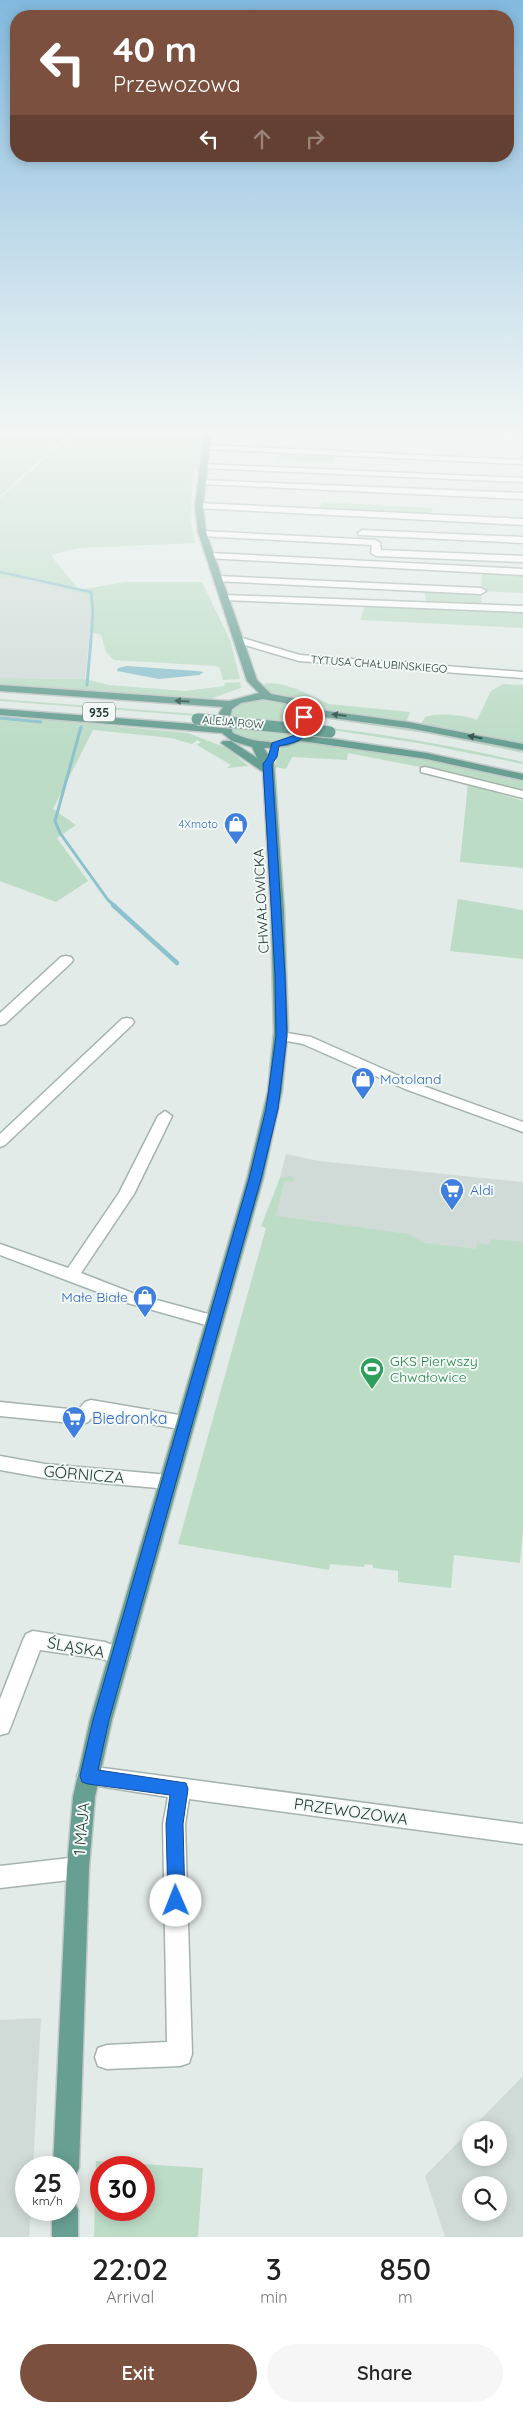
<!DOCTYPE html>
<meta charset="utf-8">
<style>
:root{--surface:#fff;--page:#f6f6f6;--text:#222;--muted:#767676;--accent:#7c503e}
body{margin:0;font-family:Quicksand,sans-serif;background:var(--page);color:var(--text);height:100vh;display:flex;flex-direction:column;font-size:19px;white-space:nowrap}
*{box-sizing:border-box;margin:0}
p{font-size:16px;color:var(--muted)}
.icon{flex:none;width:28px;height:28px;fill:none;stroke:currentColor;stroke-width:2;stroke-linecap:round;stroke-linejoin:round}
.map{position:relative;height:2237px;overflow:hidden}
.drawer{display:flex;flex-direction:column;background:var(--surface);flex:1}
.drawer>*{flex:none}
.banner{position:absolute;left:10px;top:10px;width:504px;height:152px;border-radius:20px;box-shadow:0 2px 12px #0003;background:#7c503e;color:#fff;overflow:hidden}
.controls{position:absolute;left:462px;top:2121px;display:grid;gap:10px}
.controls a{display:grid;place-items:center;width:45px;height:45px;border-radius:50%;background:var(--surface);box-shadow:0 2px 12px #0003;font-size:25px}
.speed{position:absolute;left:15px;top:2156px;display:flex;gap:10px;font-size:25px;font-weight:700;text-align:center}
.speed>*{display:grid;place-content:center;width:65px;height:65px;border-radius:50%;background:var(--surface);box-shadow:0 2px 12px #0003;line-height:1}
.speed small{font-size:12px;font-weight:400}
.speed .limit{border:8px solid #d22;background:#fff;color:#111}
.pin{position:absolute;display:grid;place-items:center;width:42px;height:42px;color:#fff;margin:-21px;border:2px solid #fff;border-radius:50%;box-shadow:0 1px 5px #0007}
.me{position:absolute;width:55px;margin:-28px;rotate:359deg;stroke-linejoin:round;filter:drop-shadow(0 0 4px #0008)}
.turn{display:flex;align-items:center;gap:18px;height:105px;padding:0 20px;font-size:22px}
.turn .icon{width:65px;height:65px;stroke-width:2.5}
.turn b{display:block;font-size:35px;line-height:42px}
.lanes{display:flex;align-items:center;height:48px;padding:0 20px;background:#0003;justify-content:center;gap:25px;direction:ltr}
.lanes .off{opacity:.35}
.eta{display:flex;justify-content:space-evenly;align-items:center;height:85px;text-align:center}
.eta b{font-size:30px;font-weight:600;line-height:35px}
.primary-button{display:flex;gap:10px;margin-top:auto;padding:10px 20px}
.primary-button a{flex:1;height:58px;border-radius:30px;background:var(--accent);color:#fff;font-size:20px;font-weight:600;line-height:58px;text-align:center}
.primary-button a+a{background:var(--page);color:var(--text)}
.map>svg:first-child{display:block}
</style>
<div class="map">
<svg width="523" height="2237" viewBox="0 0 523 2237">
<rect width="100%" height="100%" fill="#e2ebe7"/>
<path fill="#d0dbd7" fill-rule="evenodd" d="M 0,578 L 28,579 L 89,596 L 90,632 L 85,679 L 0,678 Z
M 286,1154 L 319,1161 L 523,1182 L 523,1263 L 267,1227 Z
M 41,2018 L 33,2167 L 26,2168 L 26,2210 L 31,2210 L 29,2237 L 0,2237 L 0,2020 Z
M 523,2076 L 523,2237 L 445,2237 L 425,2176 ZM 471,2130 L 499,2130 L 499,2158 L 471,2158 ZM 471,2185 L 499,2185 L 499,2212 L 471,2212 Z"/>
<path fill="#bcdcc6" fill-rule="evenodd" d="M 0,432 L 71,432 L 0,496 Z
M 75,432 L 206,432 L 192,482 L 191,521 L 195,543 L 79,548 L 53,554 L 52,557 L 79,590 L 125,582 L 202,582 L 230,640 L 240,679 L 223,680 L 220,668 L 216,666 L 114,660 L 106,652 L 101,635 L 90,632 L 89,596 L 28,579 L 0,578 L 0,498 Z
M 280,453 L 287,452 L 337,455 L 333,463 L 277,460 Z
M 322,502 L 433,508 L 430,517 L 319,511 Z
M 482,572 L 523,574 L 523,593 L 481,591 L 482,608 L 426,606 L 425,590 L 481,591 Z
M 365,606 L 523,611 L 523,628 L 360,620 Z
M 0,678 L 85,679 L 109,685 L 185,691 L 225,686 L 224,683 L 240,682 L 241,688 L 207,700 L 0,686 Z
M 267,683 L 280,684 L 297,689 L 329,704 L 410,712 L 407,720 L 401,722 L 312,710 L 293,699 L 270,693 L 263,685 Z
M 503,684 L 523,685 L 523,745 L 421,724 L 425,717 C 436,712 467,715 477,720 L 491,691 Z
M 0,699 L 197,714 L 197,716 L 0,701 Z
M 263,699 C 279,700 296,703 298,721 C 298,726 299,732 294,735 C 278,747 249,743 234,733 L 230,717 L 233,708 L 246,702 Z
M 0,715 L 188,733 L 229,749 L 248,766 L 227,768 L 231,765 L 197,745 L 201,742 L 197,740 L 192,744 L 171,738 L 93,730 L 53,809 L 76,825 L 57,838 L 88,881 L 56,902 L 0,881 Z
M 329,716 L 433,732 L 523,750 L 523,753 L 430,734 L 329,719 Z
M 332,728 C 396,736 460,747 523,762 L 523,764 L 424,744 L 332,730 Z
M 304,741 L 406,755 L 523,780 L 523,793 L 446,772 L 348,753 L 347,760 L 292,757 L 286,769 L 275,767 C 278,744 282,744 304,741 Z
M 468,784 L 523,801 L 523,868 L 460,862 Z
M 458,899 L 523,910 L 523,959 L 450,951 Z
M 290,1176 L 296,1181 L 284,1182 L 276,1216 L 408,1234 L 426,1243 L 476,1249 L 477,1243 L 490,1245 L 491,1239 L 523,1242 L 523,1528 L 520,1563 L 454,1555 L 451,1588 L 398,1582 L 398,1571 L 373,1568 L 373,1565 L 365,1564 L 364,1567 L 330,1564 L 329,1570 L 178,1544 L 266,1228 L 261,1226 L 280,1178 Z
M 96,2161 L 203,2168 L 198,2237 L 94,2237 ZM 101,2168 L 144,2168 L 144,2210 L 101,2210 Z"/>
<path fill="#8cc1ce" d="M 127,666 L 197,671 L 204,672 L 199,675 L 159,679 L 117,671 L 118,668 Z"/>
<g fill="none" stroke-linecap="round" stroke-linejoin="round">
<path stroke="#8cc1ce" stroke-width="2.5" d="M 0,572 L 91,592 L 93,612 L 91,640"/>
<path stroke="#8cc1ce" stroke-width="3" d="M 87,685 L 91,639
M 0,718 L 41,722
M 81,727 L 55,821 L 60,833 L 108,900 L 115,906"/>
<path stroke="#8cc1ce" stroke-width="4.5" d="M 113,905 L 177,963"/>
<g stroke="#a5b3ae" stroke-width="3">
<path id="minor" d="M 204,445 L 523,460 L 523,464 L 207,449 L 203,447 Z
M 201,464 L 523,478 L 523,482 L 204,468 L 200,466 Z
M 199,480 L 523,493 L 523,499 L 202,484 L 199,484 Z
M 199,503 L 523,519 L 523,525 L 196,508 L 195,506 Z
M 362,530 L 523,537 L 523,543 L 359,535 L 358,533 Z
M 202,531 L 376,540 L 380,543 L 381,550 L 523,556 L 523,562 L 376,556 L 371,553 L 372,545 L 199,536 L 199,532 Z
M 210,553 L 523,569 L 523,575 L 207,558 L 207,554 Z
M 218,576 L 481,588 L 486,591 L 481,594 L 215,581 L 215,577 Z
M 225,595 L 523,606 L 523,612 L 222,600 L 220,598 Z
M 239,637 L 300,655 L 523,672 L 523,678 L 299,661 L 235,642 L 235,638 Z
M 425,767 L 523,791 L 523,798 L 421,772 L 421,768 Z
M 66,956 L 71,957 L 73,960 L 71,963 L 5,1024 L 0,1025 L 0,1013 L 61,957 Z
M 127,1018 L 132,1019 L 134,1022 L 132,1025 L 5,1145 L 0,1147 L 0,1134 L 122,1019 Z
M 281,1032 L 311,1037 L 415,1083 L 523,1122 L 523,1132 L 405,1089 L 303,1044 L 276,1039 L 274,1036 Z
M 165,1111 L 172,1116 L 134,1194 L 81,1273 L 135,1294 L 219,1317 L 222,1321 L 219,1325 L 213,1327 L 124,1302 L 0,1255 L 0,1244 L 68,1268 L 119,1193 L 158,1116 Z
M 91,1400 L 185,1416 L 191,1418 L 194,1423 L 191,1428 L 185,1430 L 95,1414 L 88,1422 L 82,1424 L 0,1416 L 0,1402 L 78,1410 L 85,1402 Z
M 0,1456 L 45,1464 L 169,1475 L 176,1477 L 178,1482 L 176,1487 L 169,1489 L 45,1478 L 0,1470 Z
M 33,1631 L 105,1642 L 127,1651 L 130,1657 L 127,1663 L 120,1666 L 103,1659 L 40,1650 L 11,1726 L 8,1733 L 0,1735 L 0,1699 L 23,1640 L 26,1634 Z
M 88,1766 L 523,1824 L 523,1844 L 189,1799 L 185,1824 L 192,2054 L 189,2063 L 180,2066 L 107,2069 L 98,2066 L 95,2057 L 98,2048 L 107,2045 L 167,2042 L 163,1824 L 168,1797 L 80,1783 L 77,1776 L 80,1769 Z
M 78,1857 L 86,1860 L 89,1868 L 86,1876 L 78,1879 L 0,1888 L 0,1866 Z"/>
</g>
<g stroke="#c1c8c7" stroke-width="3">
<path id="major" d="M 204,432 L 212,432 L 203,506 L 206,532 L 257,680 L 271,694 L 293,698 L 305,708 L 408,722 L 523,744 L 523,750 L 408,728 L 309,715 L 310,728 L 307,735 L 427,753 L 523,774 L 523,780 L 427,759 L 301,741 L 288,746 L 264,748 L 274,764 L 284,911 L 288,1028 L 282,1091 L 263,1179 L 112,1720 L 95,1797 L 89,1868 L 79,2168 L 75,2177 L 69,2180 L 69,2168 L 53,2168 L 67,1868 L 73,1797 L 90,1720 L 247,1179 L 268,1091 L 274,1032 L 271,911 L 263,772 L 221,743 L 223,741 L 231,741 L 257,758 L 252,747 L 232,741 L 222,733 L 0,715 L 0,709 L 219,726 L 219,713 L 223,707 L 0,691 L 0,685 L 229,701 L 259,693 L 247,681 L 198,532 L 195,506 ZM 263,699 L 285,703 L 295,709 L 299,728 C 292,751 249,741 233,733 L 229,722 L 232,709 L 241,703 Z
M 69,2198 L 74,2201 L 78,2210 L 78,2237 L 52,2237 L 52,2210 L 69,2210 Z"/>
</g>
<use href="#minor" fill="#fff" fill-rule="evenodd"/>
<use href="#major" fill="#689f93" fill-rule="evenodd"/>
<g stroke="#c1c8c7" stroke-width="13" stroke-linecap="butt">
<path id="major-bridge" d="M 197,719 L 330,732"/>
</g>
<use href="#major-bridge" stroke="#689f93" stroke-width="11"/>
</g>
<defs><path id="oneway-solid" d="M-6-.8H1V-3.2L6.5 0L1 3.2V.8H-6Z" transform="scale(1.25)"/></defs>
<g fill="#34544d">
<use href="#oneway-solid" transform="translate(182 701) rotate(-176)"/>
<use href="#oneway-solid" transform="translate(339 715) rotate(-173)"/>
<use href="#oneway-solid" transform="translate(475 737) rotate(-169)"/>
</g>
<linearGradient id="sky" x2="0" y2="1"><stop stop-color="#83b9de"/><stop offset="0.58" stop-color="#f2f6f4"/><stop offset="1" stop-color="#f2f6f4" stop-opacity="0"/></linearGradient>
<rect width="523" height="745" fill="url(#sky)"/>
<path fill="#1a73e8" stroke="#114b97" d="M 301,715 L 308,717 C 310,740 298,742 279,746 L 277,757 L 272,764 L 285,975 L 287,1036 L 278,1109 L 261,1179 L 109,1720 L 98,1770 L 186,1783 L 188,1789 L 183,1824 L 185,1901 L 183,1907 L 176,1909 L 170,1907 L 168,1901 L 166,1824 L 170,1795 L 88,1784 L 82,1782 L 80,1776 L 93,1720 L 249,1179 L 266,1109 L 276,1036 L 275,975 L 263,764 L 268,757 L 272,743 L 298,734 L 301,728 Z"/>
<defs>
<g id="shop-pin" transform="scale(1.25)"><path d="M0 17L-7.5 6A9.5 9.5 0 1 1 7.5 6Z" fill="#3f7fe0" stroke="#f2f8f5"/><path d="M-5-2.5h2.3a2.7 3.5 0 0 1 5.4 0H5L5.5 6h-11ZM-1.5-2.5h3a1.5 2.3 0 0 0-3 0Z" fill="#fff"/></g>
<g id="supermarket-pin" transform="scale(1.25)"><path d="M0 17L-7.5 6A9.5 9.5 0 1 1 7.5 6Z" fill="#3f7fe0" stroke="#f2f8f5"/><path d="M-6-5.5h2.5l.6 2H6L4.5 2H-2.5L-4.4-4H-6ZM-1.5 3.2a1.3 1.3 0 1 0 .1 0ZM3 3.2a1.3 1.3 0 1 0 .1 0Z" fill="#fff"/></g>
<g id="stadium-pin" transform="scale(1.25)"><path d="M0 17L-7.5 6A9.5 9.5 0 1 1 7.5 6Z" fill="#2e9e5b" stroke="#f2f8f5"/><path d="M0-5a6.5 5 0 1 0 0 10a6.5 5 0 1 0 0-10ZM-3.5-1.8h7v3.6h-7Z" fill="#fff"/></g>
</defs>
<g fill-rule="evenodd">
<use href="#shop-pin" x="236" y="824"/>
<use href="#shop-pin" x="363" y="1079"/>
<use href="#supermarket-pin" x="452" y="1190"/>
<use href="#shop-pin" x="145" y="1297"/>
<use href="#stadium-pin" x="372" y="1369"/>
<use href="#supermarket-pin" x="74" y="1418"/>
</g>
<g text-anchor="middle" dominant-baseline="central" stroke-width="4" stroke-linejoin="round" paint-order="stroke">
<g font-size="11" fill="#233b36" stroke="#f2f8f5">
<text transform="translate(379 664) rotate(4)">TYTUSA CHAŁUBIŃSKIEGO</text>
<text transform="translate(233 722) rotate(5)">ALEJA ROW</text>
</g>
<g font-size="11" fill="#366cbe" stroke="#f2f8f5" text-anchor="end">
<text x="218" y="824">4Xmoto</text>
</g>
<rect fill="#f2f8f5" stroke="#61746f" stroke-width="1" x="83" y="702.5" width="32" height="19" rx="4"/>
<g font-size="12" font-weight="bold" fill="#233b36">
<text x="99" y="712">935</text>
</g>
<g font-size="14" fill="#233b36" stroke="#f2f8f5">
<text transform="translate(261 901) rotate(-93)">CHWAŁOWICKA</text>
</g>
<g font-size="14" fill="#366cbe" stroke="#f2f8f5" text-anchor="start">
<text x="380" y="1079">Motoland</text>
<text x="470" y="1190">Aldi</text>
<text x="128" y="1297" text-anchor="end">Małe Białe</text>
</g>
<g font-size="14" fill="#27864d" stroke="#f2f8f5" text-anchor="start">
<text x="390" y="1361">GKS Pierwszy<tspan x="390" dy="16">Chwałowice</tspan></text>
</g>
<g font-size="16" fill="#366cbe" stroke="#f2f8f5" text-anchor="start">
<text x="92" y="1418">Biedronka</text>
</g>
<g font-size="16" fill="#233b36" stroke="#f2f8f5">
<text transform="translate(84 1474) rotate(5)">GÓRNICZA</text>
<text transform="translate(76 1647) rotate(10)">ŚLĄSKA</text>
<text transform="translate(351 1811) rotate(8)">PRZEWOZOWA</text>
<text transform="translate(81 1829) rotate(-85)">1 MAJA</text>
</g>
</g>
</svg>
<div class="controls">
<a><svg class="icon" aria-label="sound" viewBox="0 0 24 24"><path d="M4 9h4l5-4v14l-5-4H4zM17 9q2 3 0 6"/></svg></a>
<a><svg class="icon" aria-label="search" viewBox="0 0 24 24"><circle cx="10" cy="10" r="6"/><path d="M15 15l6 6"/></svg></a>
</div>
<div class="speed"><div>25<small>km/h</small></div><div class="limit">30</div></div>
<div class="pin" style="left:304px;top:717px;background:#d93025"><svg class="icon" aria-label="arrive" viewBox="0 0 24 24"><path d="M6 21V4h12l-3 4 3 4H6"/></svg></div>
<svg class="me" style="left:176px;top:1901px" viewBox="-20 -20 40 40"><circle r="19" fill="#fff"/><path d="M0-13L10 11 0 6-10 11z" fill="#1a73e8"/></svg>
<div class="banner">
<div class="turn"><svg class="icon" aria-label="left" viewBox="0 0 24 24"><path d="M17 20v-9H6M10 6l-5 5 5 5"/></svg><div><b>40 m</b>Przewozowa</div></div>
<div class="lanes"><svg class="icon" aria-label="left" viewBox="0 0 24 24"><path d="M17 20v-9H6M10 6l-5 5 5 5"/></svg><svg class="icon off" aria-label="ahead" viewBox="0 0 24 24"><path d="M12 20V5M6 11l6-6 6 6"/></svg><svg class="icon off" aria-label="right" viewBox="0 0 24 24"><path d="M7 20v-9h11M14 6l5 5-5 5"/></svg></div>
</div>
</div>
<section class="drawer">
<div class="eta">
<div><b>22:02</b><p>Arrival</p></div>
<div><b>3</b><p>min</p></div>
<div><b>850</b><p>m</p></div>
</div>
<div class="primary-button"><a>Exit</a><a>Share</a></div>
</section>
